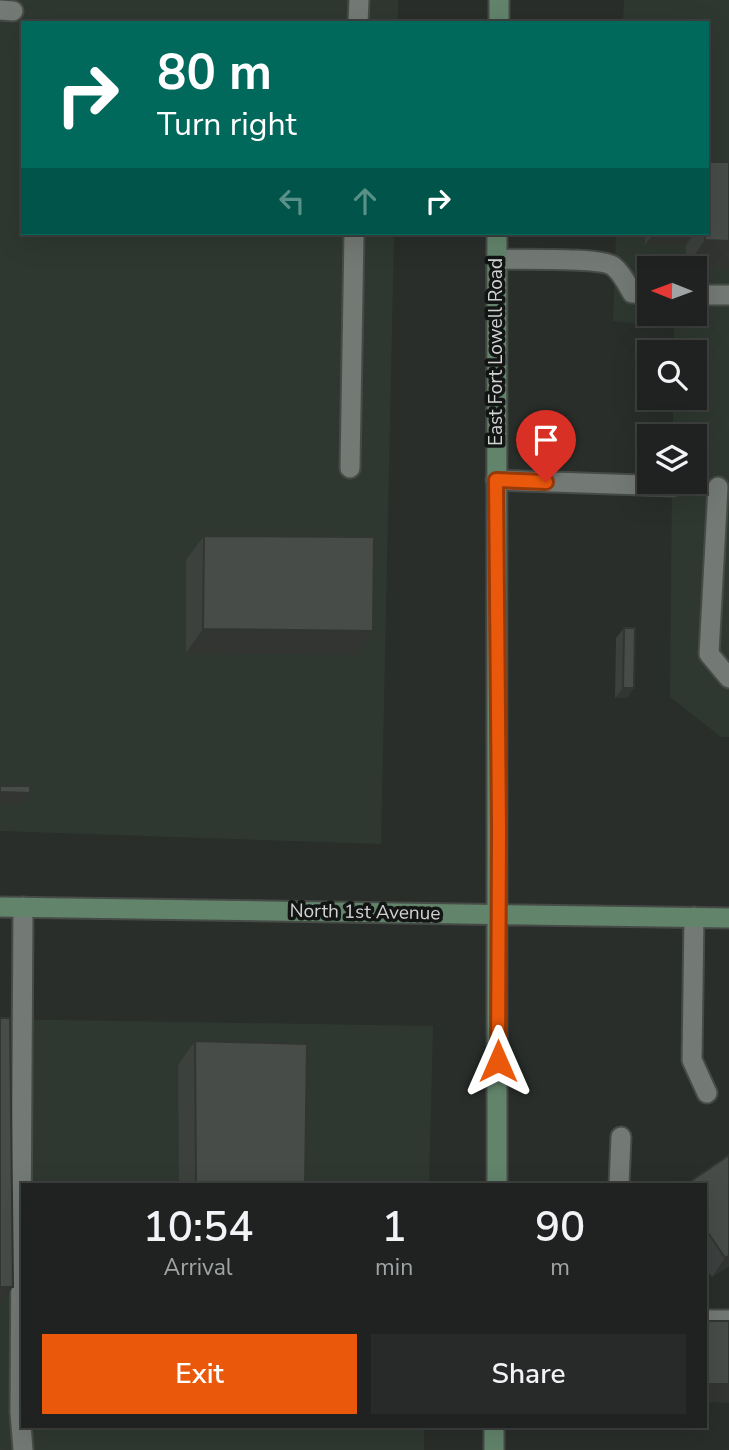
<!DOCTYPE html>
<style>
:root{--surface:#1f2220;--page:#272a29;--text:#f1f3f6;--muted:#a1a4a5;--line:#3c3f3e;--accent:#ea580c}
body{margin:0;font-family:"Nunito Sans",sans-serif;background:var(--page);color:var(--text);height:100vh;display:flex;flex-direction:column;font-size:26px;white-space:nowrap}
*{box-sizing:border-box;margin:0}
p{font-size:23px;color:var(--muted)}
.icon{flex:none;width:38px;height:38px;fill:none;stroke:currentColor;stroke-width:2;stroke-linecap:round;stroke-linejoin:round}
.map{position:relative;flex:1;overflow:hidden}
.sheet{position:absolute;left:21px;top:1183px;width:686px;height:245px;display:flex;flex-direction:column;background:var(--surface);border-radius:0px;box-shadow:0 7px 28px #0002,0 0 0 2px var(--line)}
.sheet>*{flex:none}
.guide{position:absolute;left:21px;top:21px;width:688px;height:214px;border-radius:0px;box-shadow:0 7px 28px #0002,0 0 0 2px var(--line);background:#00695c;color:#fff;overflow:hidden}
.needle{width:46px;rotate:271deg}
.buttons{position:absolute;left:637px;top:256px;display:grid;gap:14px}
.buttons a{display:grid;place-items:center;width:70px;height:70px;border-radius:0px;background:var(--surface);box-shadow:0 7px 28px #0002,0 0 0 2px var(--line);font-size:35px}
.pin{position:absolute;display:grid;place-items:center;width:60px;height:60px;color:#fff;margin:-72px -30px;border-radius:50% 50% 50% 0;rotate:-45deg;box-shadow:0 0 7px #0007}
.pin .icon{rotate:45deg}
.me{position:absolute;width:77px;margin:-38px;rotate:0deg;stroke-linejoin:round;filter:drop-shadow(0 0 5px #0008)}
.turn{display:flex;align-items:center;gap:24px;height:147px;padding:0 21px;font-size:32px}
.turn .icon{width:91px;height:91px;stroke-width:2.5}
.turn b{display:block;font-size:49px;line-height:60px}
.lanes{display:flex;align-items:center;height:66px;padding:0 21px;background:#0003;justify-content:center;gap:35px;direction:ltr}
.lanes .off{opacity:.35}
.eta{display:flex;justify-content:space-evenly;align-items:center;height:119px;text-align:center}
.eta b{font-size:42px;font-weight:600;line-height:49px}
.primary-button{display:flex;gap:14px;margin-top:auto;padding:14px 21px}
.primary-button a{flex:1;height:80px;border-radius:0px;background:var(--accent);color:#fff;font-size:28px;font-weight:600;line-height:80px;text-align:center}
.primary-button a+a{background:var(--page);color:var(--text)}
.map>svg:first-child{display:block}
</style>
<div class="map">
<svg width="729" height="1450" viewBox="0 0 729 1450">
<rect width="100%" height="100%" fill="#292e2a"/>
<path fill="#2e3830" fill-rule="evenodd" d="M 0,0 L 398,0 L 398,23 L 23,23 L 23,233 L 394,233 L 381,844 L 0,831 Z
M 624,0 L 729,0 L 729,737 L 721,737 L 670,697 L 672,481 L 695,481 L 695,436 L 673,436 L 673,397 L 695,397 L 695,352 L 674,352 L 674,327 L 613,321 L 616,233 L 707,233 L 707,23 L 623,23 ZM 649,268 L 695,268 L 695,313 L 649,313 Z
M 0,1019 L 433,1026 L 429,1185 L 23,1185 L 23,1426 L 424,1426 L 424,1450 L 0,1450 Z"/>
<g fill="none" stroke-linecap="round" stroke-linejoin="round">
<g stroke="#474b47" stroke-width="23">
<path id="service" d="M 0,10 L 13,11
M 358,23 L 359,0
M 497,259 C 518,260 600,257 613,266 C 622,273 627,284 632,293 L 649,294
M 695,295 L 729,295
M 350,468 L 354,233
M 496,480 L 672,486
M 718,487 L 709,654 L 729,678
M 23,907 L 20,1412 L 23,1450
M 694,917 L 692,1060 L 707,1093
M 619,1185 L 621,1137
M 705,1320 L 729,1320"/>
</g>
<g stroke="#474b47" stroke-width="23">
<path id="secondary" d="M 499,23 L 499,0
M 0,907 L 729,918
M 497,1185 C 500,867 495,550 497,233
M 494,1426 L 494,1450"/>
</g>
<use href="#service" stroke="#737974" stroke-width="19"/>
<use href="#secondary" stroke="#62846b" stroke-width="19"/>
</g>
<path fill="#3d413e" d="M 729,162 L 729,269 L 685,268 L 686,245 L 645,245 L 645,233 L 707,233 Z
M 204,536 L 373,631 L 356,655 L 186,653 L 186,560 Z
M 624,628 L 627,698 L 615,698 L 616,638 Z
M 195,1041 L 305,1185 L 179,1185 L 178,1065 Z
M 729,1155 L 729,1266 L 712,1277 L 705,1267 L 705,1185 Z"/>
<path fill="#323532" d="M 654,233 L 694,233 L 686,245 L 645,245 Z
M 705,240 L 729,241 L 729,269 L 685,268 Z
M 203,629 L 373,631 L 356,655 L 186,653 Z
M 623,688 L 634,688 L 627,698 L 615,698 Z
M 0,792 L 30,793 L 23,803 L 0,803 Z
M 729,1256 L 729,1266 L 712,1277 L 725,1258 Z
M 0,1287 L 13,1287 L 0,1305 Z
M 705,1384 L 729,1384 L 729,1403 L 705,1402 Z"/>
<path fill="#474c48" stroke="#323532" stroke-width="2" d="M 707,162 L 729,162 L 729,241 L 705,240 L 705,233 L 707,233 Z
M 204,536 L 374,537 L 373,631 L 203,629 Z
M 624,628 L 635,628 L 634,688 L 623,688 Z
M 0,786 L 30,786 L 30,793 L 0,792 Z
M 0,1018 L 10,1018 L 13,1287 L 0,1287 Z
M 195,1041 L 307,1044 L 305,1185 L 196,1185 Z
M 729,1155 L 729,1256 L 725,1258 L 705,1228 L 705,1185 L 685,1185 Z
M 705,1321 L 729,1321 L 729,1384 L 705,1384 Z"/>
<g fill="none" stroke-linecap="round" stroke-linejoin="round">
<g stroke="#983908" stroke-width="18">
<path id="route" d="M 498,1061 L 499,829 L 496,480 L 546,482"/>
</g>
<use href="#route" stroke="#ea580c" stroke-width="12"/>
</g>
<g text-anchor="middle" dominant-baseline="central" stroke-width="7" stroke-linejoin="round" paint-order="stroke">
<g font-size="19" fill="#d0d3d1" stroke="#131514">
<text transform="translate(496 352) rotate(-90)">East Fort Lowell Road</text>
<text transform="translate(365 912) rotate(1)">North 1st Avenue</text>
</g>
</g>
</svg>
<div class="buttons">
<a><svg class="needle" viewBox="-14 -14 28 28"><path d="M0-13l5 13h-10z" fill="#e53935"/><path d="M0 13l5-13h-10z" fill="#a1a4a5"/></svg></a>
<a><svg class="icon" aria-label="search" viewBox="0 0 24 24"><circle cx="10" cy="10" r="6"/><path d="M15 15l6 6"/></svg></a>
<a><svg class="icon" aria-label="layers" viewBox="0 0 24 24"><path d="M12 4l9 5-9 5-9-5zM3 14l9 5 9-5"/></svg></a>
</div>
<div class="pin" style="left:546px;top:482px;background:#d93025"><svg class="icon" aria-label="arrive" viewBox="0 0 24 24"><path d="M6 21V4h12l-3 4 3 4H6"/></svg></div>
<svg class="me" style="left:498px;top:1061px" viewBox="-20 -20 40 40"><path d="M0-17L14 15 0 8-14 15z" fill="#ea580c" stroke="#fff" stroke-width="4"/></svg>
<div class="guide">
<div class="turn"><svg class="icon" aria-label="right" viewBox="0 0 24 24"><path d="M7 20v-9h11M14 6l5 5-5 5"/></svg><div><b>80 m</b>Turn right</div></div>
<div class="lanes"><svg class="icon off" aria-label="left" viewBox="0 0 24 24"><path d="M17 20v-9H6M10 6l-5 5 5 5"/></svg><svg class="icon off" aria-label="ahead" viewBox="0 0 24 24"><path d="M12 20V5M6 11l6-6 6 6"/></svg><svg class="icon" aria-label="right" viewBox="0 0 24 24"><path d="M7 20v-9h11M14 6l5 5-5 5"/></svg></div>
</div>
<section class="sheet">
<div class="eta">
<div><b>10:54</b><p>Arrival</p></div>
<div><b>1</b><p>min</p></div>
<div><b>90</b><p>m</p></div>
</div>
<div class="primary-button"><a>Exit</a><a>Share</a></div>
</section>
</div>
